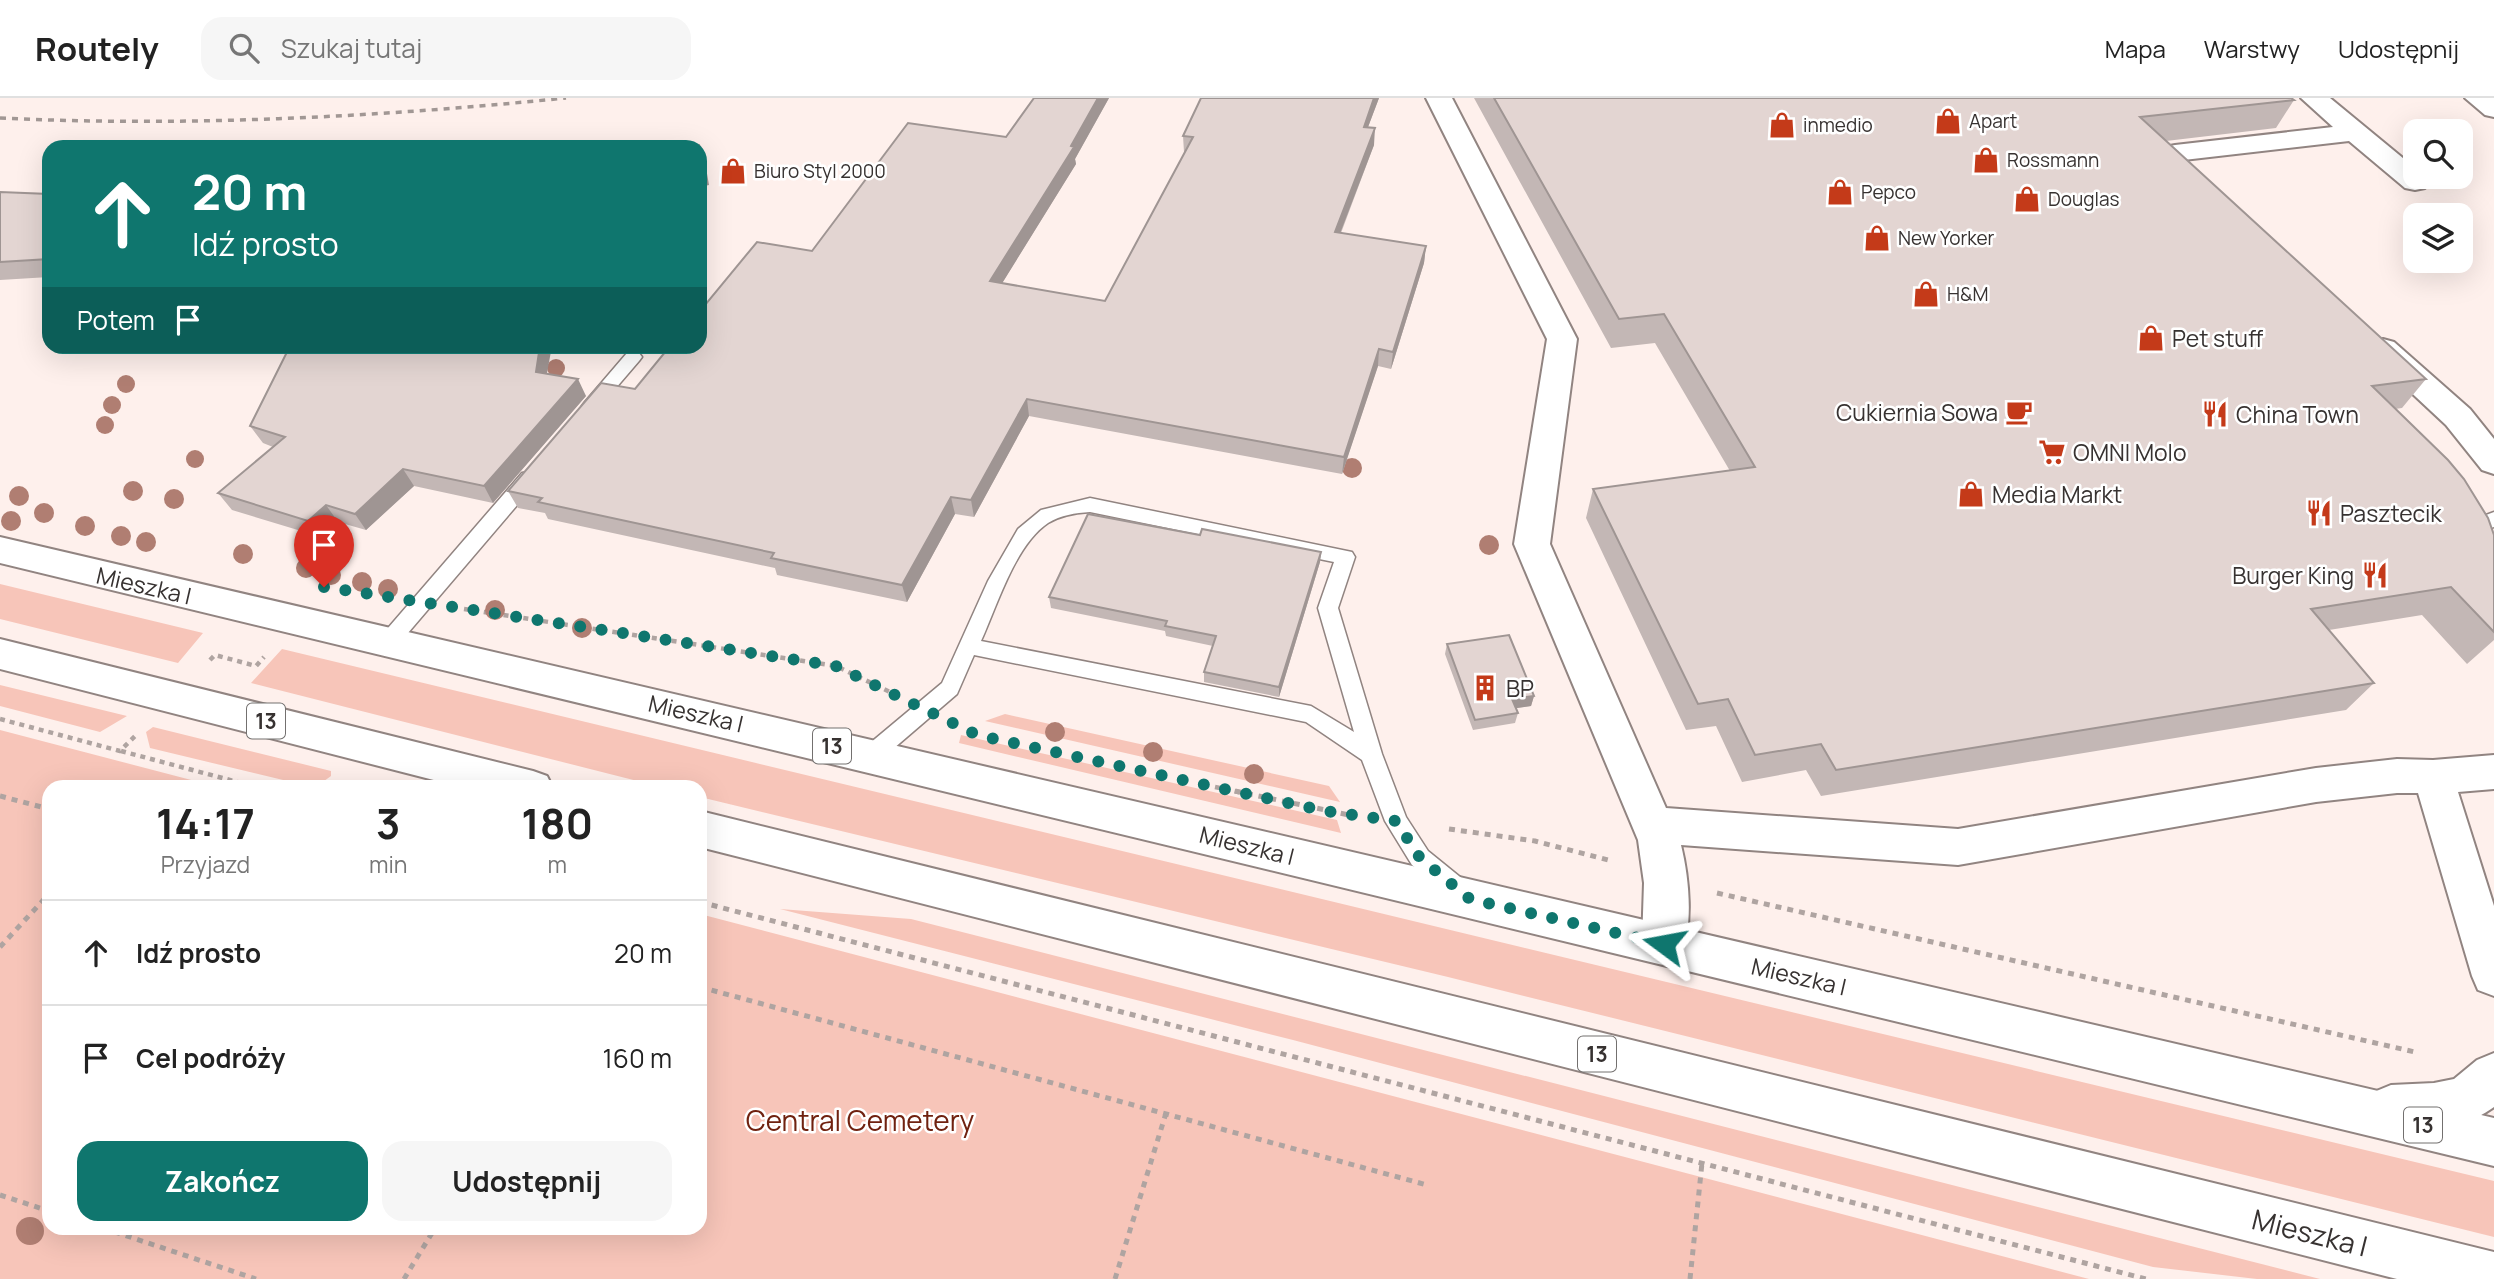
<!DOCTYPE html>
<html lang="pl">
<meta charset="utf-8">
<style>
:root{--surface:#fff;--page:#f6f6f6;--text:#222;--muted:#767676;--line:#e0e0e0;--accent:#0f766e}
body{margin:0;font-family:Manrope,sans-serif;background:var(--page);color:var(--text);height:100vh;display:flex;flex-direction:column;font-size:26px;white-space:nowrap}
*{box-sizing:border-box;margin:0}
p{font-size:23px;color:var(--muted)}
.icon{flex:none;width:38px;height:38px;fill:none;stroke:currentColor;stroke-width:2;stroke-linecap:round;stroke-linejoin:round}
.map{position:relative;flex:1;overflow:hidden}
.sheet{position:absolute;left:42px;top:682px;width:665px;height:455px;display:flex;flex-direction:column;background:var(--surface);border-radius:21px;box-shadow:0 7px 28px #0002}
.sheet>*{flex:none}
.top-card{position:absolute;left:42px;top:42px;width:665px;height:214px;border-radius:21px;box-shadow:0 7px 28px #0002;background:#0f766e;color:#fff;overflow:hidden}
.buttons{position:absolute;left:2403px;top:21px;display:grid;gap:14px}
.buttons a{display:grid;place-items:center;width:70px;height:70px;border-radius:14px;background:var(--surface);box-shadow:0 7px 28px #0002;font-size:35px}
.pin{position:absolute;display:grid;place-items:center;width:60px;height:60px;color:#fff;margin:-72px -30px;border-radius:50% 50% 50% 0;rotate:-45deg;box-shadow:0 0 7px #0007}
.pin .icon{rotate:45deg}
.me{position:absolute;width:77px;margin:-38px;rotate:283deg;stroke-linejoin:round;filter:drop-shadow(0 0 5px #0008)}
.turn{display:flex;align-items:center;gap:24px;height:147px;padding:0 35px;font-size:32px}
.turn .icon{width:91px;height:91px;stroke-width:2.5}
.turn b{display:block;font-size:49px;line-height:60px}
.then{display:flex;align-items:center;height:66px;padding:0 35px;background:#0003;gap:14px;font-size:26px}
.eta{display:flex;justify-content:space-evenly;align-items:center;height:119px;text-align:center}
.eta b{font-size:42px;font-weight:700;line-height:49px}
.cta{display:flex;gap:14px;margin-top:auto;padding:14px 35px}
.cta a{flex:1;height:80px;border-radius:21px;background:var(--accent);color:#fff;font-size:28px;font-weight:700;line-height:80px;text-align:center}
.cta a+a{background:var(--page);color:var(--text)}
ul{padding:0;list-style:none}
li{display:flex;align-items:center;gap:21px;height:105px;padding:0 35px;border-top:2px solid var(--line)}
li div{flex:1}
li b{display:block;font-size:26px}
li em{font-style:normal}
header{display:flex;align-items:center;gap:42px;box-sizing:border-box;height:98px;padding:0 35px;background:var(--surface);border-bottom:2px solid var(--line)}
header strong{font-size:33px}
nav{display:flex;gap:38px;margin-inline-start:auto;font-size:24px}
.search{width:490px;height:63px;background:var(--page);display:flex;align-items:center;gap:18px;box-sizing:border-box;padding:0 24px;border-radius:21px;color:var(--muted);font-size:26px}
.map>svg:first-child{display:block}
</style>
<header>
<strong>Routely</strong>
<div class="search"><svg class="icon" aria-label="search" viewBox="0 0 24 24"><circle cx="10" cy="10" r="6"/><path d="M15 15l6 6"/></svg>Szukaj tutaj</div>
<nav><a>Mapa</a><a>Warstwy</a><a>Udostępnij</a></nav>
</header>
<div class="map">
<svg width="2494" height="1181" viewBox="0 0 2494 1181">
<rect width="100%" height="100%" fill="#fef0ec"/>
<path fill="#f7c5b9" d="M 0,486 L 203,535 L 178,565 L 0,521 Z
M 282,551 L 2494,1083 L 2494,1139 L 1448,879 L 700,699 L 700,690 L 661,689 L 251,585 Z
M 0,587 L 127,618 L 100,634 L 0,608 Z
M 1005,616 L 1329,688 L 1340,704 L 985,623 Z
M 153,629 L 331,673 L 331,678 L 320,686 L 308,688 L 150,650 L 146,634 Z
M 0,632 L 218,689 L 49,690 L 49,1130 L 700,1130 L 700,816 L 2089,1181 L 0,1181 Z
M 961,637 L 1337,722 L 1341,735 L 959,645 Z
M 780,811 L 911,821 L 2320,1181 L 2257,1181 L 2153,1169 L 1293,942 Z"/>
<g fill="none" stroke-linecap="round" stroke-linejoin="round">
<g stroke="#918481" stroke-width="3">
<path id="lane" d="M 633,254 L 639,255 L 642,259 L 639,263 L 597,312 L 585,312 L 582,308 L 585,304 L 627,255 Z
M 529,374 L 536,375 L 538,380 L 536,385 L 396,549 L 389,551 L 382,549 L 379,543 L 382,537 L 522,375 Z
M 1090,400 L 1352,454 L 1355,459 L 1338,510 L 1382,656 L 1406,719 L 1428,753 L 1465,783 L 1469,790 L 1465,797 L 1457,800 L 1449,797 L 1412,767 L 1385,723 L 1362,662 L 1306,624 L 974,557 L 957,596 L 879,663 L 871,666 L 863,663 L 860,657 L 863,651 L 942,585 L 988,483 L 1018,431 L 1041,412 ZM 1090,414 L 1334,464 L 1318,510 L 1354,634 L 1311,608 L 981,543 C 997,508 1015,447 1048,425 C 1061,417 1075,415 1090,414 Z
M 2494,414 L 2494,429 L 2488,431 L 2494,450 L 2494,486 L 2487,484 L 2484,479 L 2467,428 L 2470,423 Z"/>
</g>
<g stroke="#918481" stroke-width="4">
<path id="street" d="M 1426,0 L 1452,0 L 1577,241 L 1550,446 L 1666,710 L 1958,731 L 2316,670 L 2397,661 L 2433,662 L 2494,657 L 2494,691 L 2458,694 L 2494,808 L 2494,898 L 2478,892 L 2472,878 L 2418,695 L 2397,695 L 2316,704 L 1958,767 L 1681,747 C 1689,780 1694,828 1680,860 L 1664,866 L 1648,860 L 1642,846 L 1644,785 L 1638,742 L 1514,446 L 1547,241 Z
M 2301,0 L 2330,0 L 2415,70 L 2415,79 L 2425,79 L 2429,84 L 2425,90 L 2415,92 L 2405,90 L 2349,43 L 2175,63 L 2165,61 L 2162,55 L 2165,49 L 2175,47 L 2333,29 Z
M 2465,0 L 2494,0 L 2494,19 L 2485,17 Z
M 2383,241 L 2394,244 L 2470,311 L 2494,341 L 2494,376 L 2482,372 L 2446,327 L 2372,258 L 2367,251 L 2372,244 Z
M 2494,955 L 2494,1009 C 2462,1032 2410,1041 2374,1026 L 2367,1010 L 2374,994 L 2391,987 L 2434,985 L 2454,981 L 2477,962 Z"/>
</g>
<g stroke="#918481" stroke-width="4">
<path id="primary" d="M 0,439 L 2494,1020 L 2494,1068 L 0,465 Z
M 0,541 L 533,673 L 547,678 L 553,690 L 465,690 L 0,571 Z
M 700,713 L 2494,1154 L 2494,1181 L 2397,1181 L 700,749 Z"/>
</g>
<path stroke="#afa4a1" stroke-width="4.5" stroke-dasharray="5 5" stroke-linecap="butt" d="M 464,511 L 836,568 L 890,594
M 210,562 L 215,557 L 256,568 L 264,559
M 0,621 L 120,653 L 137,636
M 121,653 L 260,690
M 1215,689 L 1243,695"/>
<path stroke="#afa4a1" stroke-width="5" stroke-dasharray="6 6" stroke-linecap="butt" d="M 1235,693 L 1354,718
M 0,698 L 49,711
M 1449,731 L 1535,743 L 1612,763
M 1717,795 L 2415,954
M 700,804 L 2146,1181
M 0,849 L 49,796
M 700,889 L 1427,1087
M 0,1097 L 49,1113
M 103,1130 L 256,1181
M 404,1181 L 435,1130
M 1115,1181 L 1166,1015
M 1690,1181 L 1702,1065"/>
<use href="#lane" fill="#fff" fill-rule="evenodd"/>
<use href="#street" fill="#fff" fill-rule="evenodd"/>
<use href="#primary" fill="#fff" fill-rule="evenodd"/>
<path stroke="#a19794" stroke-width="3.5" stroke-dasharray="6 6" stroke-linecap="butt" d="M 0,20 C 190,29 377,19 566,0"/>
</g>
<g fill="#b07e72">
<circle cx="556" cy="270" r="9"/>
<circle cx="126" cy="286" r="9"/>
<circle cx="112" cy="307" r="9"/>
<circle cx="105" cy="327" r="9"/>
<circle cx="195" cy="361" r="9"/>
<circle cx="1352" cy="370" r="10"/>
<circle cx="133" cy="393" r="10"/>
<circle cx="19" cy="398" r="10"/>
<circle cx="174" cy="401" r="10"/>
<circle cx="44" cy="415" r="10"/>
<circle cx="11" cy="423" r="10"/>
<circle cx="85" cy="428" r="10"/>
<circle cx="121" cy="438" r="10"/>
<circle cx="146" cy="444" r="10"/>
<circle cx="1489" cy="447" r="10"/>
<circle cx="243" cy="456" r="10"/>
<circle cx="306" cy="470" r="10"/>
<circle cx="331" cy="477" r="10"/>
<circle cx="362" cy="484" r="10"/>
<circle cx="388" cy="491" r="10"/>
<circle cx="495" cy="512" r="10"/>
<circle cx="582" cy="530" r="10"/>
<circle cx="1055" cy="634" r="10"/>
<circle cx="1153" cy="654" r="10"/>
<circle cx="1254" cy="676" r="10"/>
<circle cx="30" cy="1133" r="14"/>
</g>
<path fill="#c3b7b5" d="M 1034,0 L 1109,0 L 1075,61 L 1076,66 L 1002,185 L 1105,203 L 1185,54 L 1184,54 L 1183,38 L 1201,0 L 1379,0 L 1368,29 L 1374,47 L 1341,135 L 1426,148 L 1424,165 L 1391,271 L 1378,268 L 1342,376 L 1029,318 L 974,419 L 955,416 L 907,504 L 777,477 L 775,470 L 548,421 L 545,415 L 518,410 L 508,393 L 635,291 L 812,153 L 1006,39 Z
M 1474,0 L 2291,0 L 2294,2 L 2276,30 L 2166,43 L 2426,281 L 2402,310 L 2395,311 L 2494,437 L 2494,542 L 2467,566 L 2422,517 L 2329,532 L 2374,585 L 2346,612 L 1821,698 L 1806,672 L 1742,684 L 1716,628 L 1686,632 L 1586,420 L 1593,391 L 1730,373 L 1655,245 L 1611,250 Z
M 0,94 L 49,96 L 49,179 L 0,182 Z
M 547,276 L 586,298 L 493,405 L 414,388 L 366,432 L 338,424 L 321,439 L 232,412 L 218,395 L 273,349 L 263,345 L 250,328 Z
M 1200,437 L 1321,454 L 1320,464 L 1279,599 L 1204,584 L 1204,574 L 1213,548 L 1166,538 L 1165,533 L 1051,510 L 1049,499 Z
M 1447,546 L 1534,598 L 1531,608 L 1516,610 L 1518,615 L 1515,625 L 1473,632 L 1445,556 Z"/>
<path fill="#9f9593" d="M 1098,0 L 1109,0 L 1075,61 L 1076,66 L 993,200 L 990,183 L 1071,48 Z
M 1374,0 L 1379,0 L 1362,45 L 1364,29 Z
M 1375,30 L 1374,47 L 1334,151 L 1335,134 Z
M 699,47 L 705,64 L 709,87 L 700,89 Z
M 1426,148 L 1424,165 L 1391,271 L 1393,254 Z
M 540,248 L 552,248 L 544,291 L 536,274 Z
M 1379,251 L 1378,268 L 1342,376 L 1344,359 Z
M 578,281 L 586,298 L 493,405 L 484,388 Z
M 1027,301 L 1029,318 L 974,419 L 971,402 Z
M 403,371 L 414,388 L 366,432 L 355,416 Z
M 951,399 L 955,416 L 907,504 L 902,487 Z
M 326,407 L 338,424 L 321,439 L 308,423 Z
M 1321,454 L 1320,464 L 1279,599 L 1279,589 Z
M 1534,598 L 1531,608 L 1510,611 L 1512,601 Z"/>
<path fill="#e3d5d2" stroke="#9f9593" stroke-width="2" d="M 1034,0 L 1098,0 L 1071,48 L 1074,49 L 990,183 L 1105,203 L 1193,39 L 1183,38 L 1201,0 L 1374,0 L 1364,29 L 1375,30 L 1335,134 L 1426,148 L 1393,254 L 1379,251 L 1344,359 L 1027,301 L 971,402 L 951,399 L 902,487 L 771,460 L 774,455 L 538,404 L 542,400 L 508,393 L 601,285 L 635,291 L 670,248 L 700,248 L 700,213 L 757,144 L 812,153 L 908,25 L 1006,39 Z
M 1494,0 L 2291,0 L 2294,2 L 2140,19 L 2426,281 L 2372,288 L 2448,362 L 2464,381 L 2488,420 L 2494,437 L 2494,534 L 2451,489 L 2311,511 L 2374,585 L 1836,672 L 1821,646 L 1755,657 L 1728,601 L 1698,606 L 1593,391 L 1755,369 L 1664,216 L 1619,221 Z
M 699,47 L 700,49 L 667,49 Z
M 700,50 L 703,70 L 700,70 Z
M 0,94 L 49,96 L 49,161 L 0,164 Z
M 290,248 L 540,248 L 536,274 L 578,281 L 484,388 L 403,371 L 355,416 L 326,407 L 308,423 L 218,395 L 285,339 L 250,328 Z
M 1088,416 L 1200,437 L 1202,431 L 1321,454 L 1279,589 L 1204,574 L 1216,538 L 1165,528 L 1167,523 L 1049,499 Z
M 1509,537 L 1534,598 L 1512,601 L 1518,615 L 1475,622 L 1447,546 Z"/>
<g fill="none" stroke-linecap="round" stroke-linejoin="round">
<path stroke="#0f766e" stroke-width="12" stroke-dasharray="0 21.6" d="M 324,489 L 836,568 L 977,637 L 1325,713 L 1396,723 L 1420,760 L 1470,801 L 1664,846"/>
</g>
<defs>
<g id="shop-bare" transform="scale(2.1)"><path d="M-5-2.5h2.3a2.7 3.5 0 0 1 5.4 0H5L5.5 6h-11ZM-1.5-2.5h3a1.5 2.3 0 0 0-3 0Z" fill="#c43a19" stroke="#fff" stroke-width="2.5" paint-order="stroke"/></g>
<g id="cafe-bare" transform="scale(2.1)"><path d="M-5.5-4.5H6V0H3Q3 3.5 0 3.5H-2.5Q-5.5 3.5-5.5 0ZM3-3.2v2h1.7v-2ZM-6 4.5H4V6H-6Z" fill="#c43a19" stroke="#fff" stroke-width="2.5" paint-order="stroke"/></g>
<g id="restaurant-bare" transform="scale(2.1)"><path d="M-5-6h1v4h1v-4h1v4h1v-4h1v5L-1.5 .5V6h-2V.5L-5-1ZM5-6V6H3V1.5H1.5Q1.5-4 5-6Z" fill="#c43a19" stroke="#fff" stroke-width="2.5" paint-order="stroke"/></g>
<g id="supermarket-bare" transform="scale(2.1)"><path d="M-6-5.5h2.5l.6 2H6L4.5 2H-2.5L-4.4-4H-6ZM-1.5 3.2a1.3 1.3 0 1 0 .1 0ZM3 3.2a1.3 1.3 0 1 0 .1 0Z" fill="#c43a19" stroke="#fff" stroke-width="2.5" paint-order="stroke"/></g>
<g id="building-bare" transform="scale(2.1)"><path d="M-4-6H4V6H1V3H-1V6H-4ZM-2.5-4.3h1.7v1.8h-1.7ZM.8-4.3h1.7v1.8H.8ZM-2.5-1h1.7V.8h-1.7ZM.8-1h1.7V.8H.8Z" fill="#c43a19" stroke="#fff" stroke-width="2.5" paint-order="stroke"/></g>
</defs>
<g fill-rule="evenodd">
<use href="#shop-bare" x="1948" y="23"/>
<use href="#shop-bare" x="1782" y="27"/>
<use href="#shop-bare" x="1986" y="62"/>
<use href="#shop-bare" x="733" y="73"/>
<use href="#shop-bare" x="1840" y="94"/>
<use href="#shop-bare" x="2027" y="101"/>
<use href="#shop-bare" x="1877" y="140"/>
<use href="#shop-bare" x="1926" y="196"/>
<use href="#shop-bare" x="2151" y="240"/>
<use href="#cafe-bare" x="2019" y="314"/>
<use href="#restaurant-bare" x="2215" y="316"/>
<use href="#supermarket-bare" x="2052" y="354"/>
<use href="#shop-bare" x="1971" y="396"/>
<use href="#restaurant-bare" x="2319" y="415"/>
<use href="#restaurant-bare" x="2375" y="477"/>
<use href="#building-bare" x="1485" y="590"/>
</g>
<g text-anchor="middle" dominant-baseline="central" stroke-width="5" stroke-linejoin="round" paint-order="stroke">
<g font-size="19" fill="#373231" stroke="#fff" text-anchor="start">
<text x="1969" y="23">Apart</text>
<text x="1803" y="27">inmedio</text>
<text x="2007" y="62">Rossmann</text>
<text x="754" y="73">Biuro Styl 2000</text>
<text x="1861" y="94">Pepco</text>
<text x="2048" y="101">Douglas</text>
<text x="1898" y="140">New Yorker</text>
<text x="1947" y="196">H&amp;M</text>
</g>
<g fill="#fff" stroke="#73706f" stroke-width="2">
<rect x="247" y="605.5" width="38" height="35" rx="5"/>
<rect x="813" y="630.5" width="38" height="35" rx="5"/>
<rect x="1578" y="938.5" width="38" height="35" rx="5"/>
<rect x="2404" y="1009.5" width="38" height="35" rx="5"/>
</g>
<g font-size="21" font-weight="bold" fill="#373231">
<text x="266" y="623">13</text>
<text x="832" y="648">13</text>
<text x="1597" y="956">13</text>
<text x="2423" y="1027">13</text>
</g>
<g font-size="23" fill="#373231" stroke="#fff" text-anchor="start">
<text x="2172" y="240">Pet stuff</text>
<text x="1998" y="314" text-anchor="end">Cukiernia Sowa</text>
<text x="2236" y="316">China Town</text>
<text x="2073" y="354">OMNI Molo</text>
<text x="1992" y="396">Media Markt</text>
<text x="2340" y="415">Pasztecik</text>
<text x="2354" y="477" text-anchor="end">Burger King</text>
<text x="1506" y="590">BP</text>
</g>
<g font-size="23" fill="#373231" stroke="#fff">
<text transform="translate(144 487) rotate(13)">Mieszka I</text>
<text transform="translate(696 615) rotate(13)">Mieszka I</text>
<text transform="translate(1247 747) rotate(14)">Mieszka I</text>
<text transform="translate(1799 878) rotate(13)">Mieszka I</text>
</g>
<g font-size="28" fill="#70210f" stroke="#fff">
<text x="860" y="1022">Central Cemetery</text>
</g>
<g font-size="28" fill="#373231" stroke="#fff">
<text transform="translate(2310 1134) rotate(14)">Mieszka I</text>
</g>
</g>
</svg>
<div class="buttons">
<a><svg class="icon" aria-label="search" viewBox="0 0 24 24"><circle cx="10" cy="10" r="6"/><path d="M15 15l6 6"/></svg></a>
<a><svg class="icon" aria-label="layers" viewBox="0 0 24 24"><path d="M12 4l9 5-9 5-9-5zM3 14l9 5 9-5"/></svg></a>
</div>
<div class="pin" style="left:324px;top:489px;background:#d93025"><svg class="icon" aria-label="arrive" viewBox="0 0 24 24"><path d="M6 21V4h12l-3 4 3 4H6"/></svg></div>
<svg class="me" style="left:1664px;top:846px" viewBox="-20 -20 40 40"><path d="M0-17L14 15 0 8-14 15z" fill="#0f766e" stroke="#fff" stroke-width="4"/></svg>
<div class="top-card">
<div class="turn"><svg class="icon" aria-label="ahead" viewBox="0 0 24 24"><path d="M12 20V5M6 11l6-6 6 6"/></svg><div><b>20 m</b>Idź prosto</div></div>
<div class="then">Potem<svg class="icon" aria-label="arrive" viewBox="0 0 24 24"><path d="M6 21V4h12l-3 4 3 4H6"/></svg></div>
</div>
<section class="sheet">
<div class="eta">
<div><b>14:17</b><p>Przyjazd</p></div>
<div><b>3</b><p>min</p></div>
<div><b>180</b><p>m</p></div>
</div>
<ul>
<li><svg class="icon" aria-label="ahead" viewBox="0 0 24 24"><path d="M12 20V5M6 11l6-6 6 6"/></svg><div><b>Idź prosto</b></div><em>20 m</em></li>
<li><svg class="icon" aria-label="arrive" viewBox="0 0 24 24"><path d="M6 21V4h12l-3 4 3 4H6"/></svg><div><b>Cel podróży</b></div><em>160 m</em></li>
</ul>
<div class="cta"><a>Zakończ</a><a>Udostępnij</a></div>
</section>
</div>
